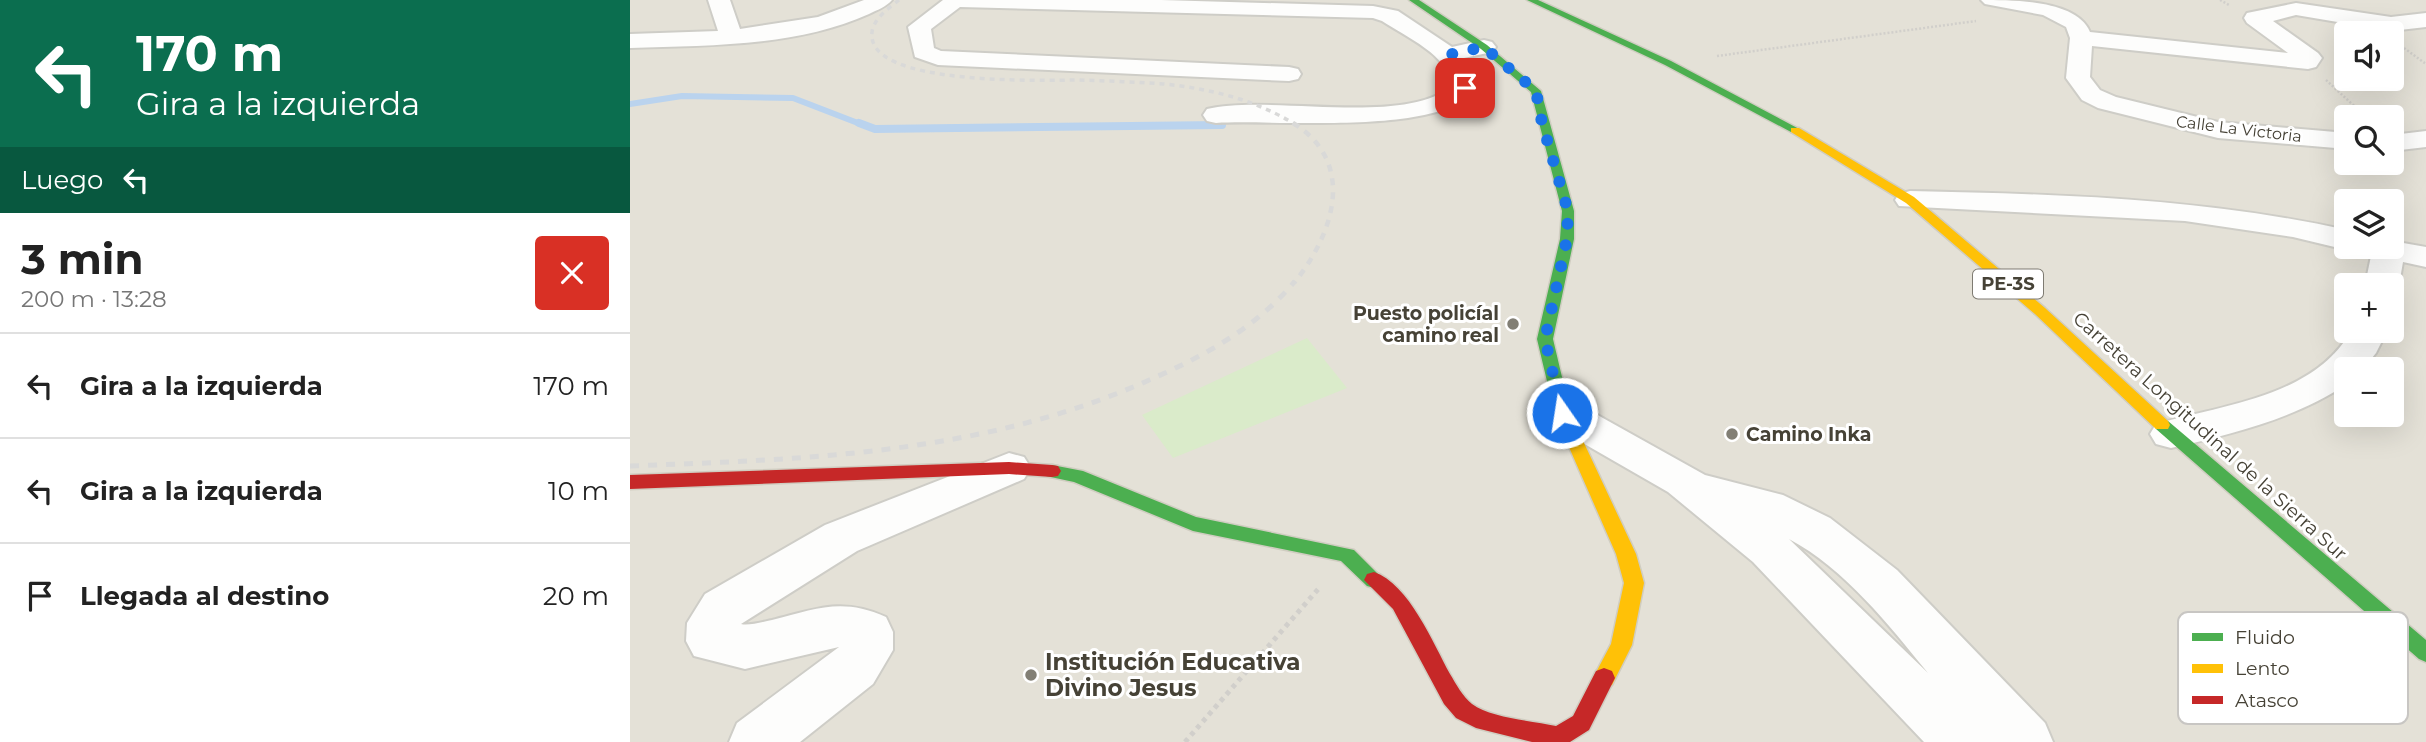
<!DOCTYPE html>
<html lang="es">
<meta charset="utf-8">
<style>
:root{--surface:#fff;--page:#f6f6f6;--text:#222;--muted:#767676;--line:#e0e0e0}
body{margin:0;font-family:Montserrat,sans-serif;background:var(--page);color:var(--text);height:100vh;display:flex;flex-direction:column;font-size:26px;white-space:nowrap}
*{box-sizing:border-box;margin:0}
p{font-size:23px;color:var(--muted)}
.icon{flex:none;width:38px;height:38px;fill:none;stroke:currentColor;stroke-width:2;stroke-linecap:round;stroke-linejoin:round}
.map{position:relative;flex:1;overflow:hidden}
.drawer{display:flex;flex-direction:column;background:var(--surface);width:630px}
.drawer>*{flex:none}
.top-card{background:#0b6e4f;color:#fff;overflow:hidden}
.tools{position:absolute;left:1704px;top:21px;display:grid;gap:14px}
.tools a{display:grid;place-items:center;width:70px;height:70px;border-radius:7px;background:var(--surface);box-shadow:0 7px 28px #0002;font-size:35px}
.pin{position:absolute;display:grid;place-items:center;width:60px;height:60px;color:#fff;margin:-30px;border-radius:14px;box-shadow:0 4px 10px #0006}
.me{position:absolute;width:77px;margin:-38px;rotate:347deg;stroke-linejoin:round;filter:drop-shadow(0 0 5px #0008)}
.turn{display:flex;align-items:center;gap:24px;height:147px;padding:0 21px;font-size:32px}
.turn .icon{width:91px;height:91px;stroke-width:2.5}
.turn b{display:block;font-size:49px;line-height:60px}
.then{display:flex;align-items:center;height:66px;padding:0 21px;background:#0003;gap:14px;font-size:26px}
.round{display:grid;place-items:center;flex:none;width:74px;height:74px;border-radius:7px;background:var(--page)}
.head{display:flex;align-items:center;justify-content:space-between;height:119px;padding:0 21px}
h1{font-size:42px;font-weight:700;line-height:52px}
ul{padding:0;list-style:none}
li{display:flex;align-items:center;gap:21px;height:105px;padding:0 21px;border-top:2px solid var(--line)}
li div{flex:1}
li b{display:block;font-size:26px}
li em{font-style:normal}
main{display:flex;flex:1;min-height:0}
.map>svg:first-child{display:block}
</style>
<main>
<section class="drawer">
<div class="top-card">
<div class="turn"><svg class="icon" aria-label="left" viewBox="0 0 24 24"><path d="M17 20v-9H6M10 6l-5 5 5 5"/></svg><div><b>170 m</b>Gira a la izquierda</div></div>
<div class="then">Luego<svg class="icon" aria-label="left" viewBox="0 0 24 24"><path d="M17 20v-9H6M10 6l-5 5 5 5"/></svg></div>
</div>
<div class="head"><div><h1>3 min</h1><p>200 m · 13:28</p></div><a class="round" style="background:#d93025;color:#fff"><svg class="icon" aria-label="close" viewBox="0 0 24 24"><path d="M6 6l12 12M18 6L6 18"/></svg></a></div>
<ul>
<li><svg class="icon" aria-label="left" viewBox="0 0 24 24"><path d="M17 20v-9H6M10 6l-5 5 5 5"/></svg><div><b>Gira a la izquierda</b></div><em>170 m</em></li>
<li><svg class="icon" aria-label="left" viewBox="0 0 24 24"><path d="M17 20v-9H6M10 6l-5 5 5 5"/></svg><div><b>Gira a la izquierda</b></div><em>10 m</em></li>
<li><svg class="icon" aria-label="arrive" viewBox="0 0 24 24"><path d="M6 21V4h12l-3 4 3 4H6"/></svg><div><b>Llegada al destino</b></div><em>20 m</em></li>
</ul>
</section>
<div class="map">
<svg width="1796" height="742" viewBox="0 0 1796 742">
<rect width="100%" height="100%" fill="#f0efea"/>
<path fill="#e4e1d7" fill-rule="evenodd" d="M 0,0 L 1796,0 L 1796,742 L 0,742 ZM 1717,33 L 1762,33 L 1762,79 L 1717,79 ZM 1717,117 L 1762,117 L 1762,163 L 1717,163 ZM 1717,201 L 1762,201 L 1762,247 L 1717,247 ZM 1717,285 L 1762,285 L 1762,331 L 1717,331 ZM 1717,369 L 1762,369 L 1762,415 L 1717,415 Z"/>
<path fill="#daebca" d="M 677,338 L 717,388 L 543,458 L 512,415 Z"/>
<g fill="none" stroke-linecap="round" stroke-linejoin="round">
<path stroke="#bad3ee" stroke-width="6" d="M 0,104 L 52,96 L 163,98 L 233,125"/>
<path stroke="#bad3ee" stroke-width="8" d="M 229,123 L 245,129 L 592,125"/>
<g stroke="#cecdc7" stroke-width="4">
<path id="street" d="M 78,0 L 100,0 L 110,29 L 188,17 L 234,0 L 262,0 C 256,7 247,10 239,14 C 166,47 79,45 0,48 L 0,34 L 88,31 Z
M 313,0 L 531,0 L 743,6 L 768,11 L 822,47 L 854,40 L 862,42 L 866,47 L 862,52 L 834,58 L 845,72 L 848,88 C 813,137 645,119 586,123 L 577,121 L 573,115 L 577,109 C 640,94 773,127 822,86 C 819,55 776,37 752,21 L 743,18 L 330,7 L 301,29 L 304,48 L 311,51 L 659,67 L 668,69 L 671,74 L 668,79 L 659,81 L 308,65 L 285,57 L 278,27 Z
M 1351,0 C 1384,0 1447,0 1460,32 L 1658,53 L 1617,23 L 1614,18 L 1617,13 L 1666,3 L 1761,17 L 1796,13 L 1796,27 L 1761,31 L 1666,15 L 1643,21 L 1688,53 L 1692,58 L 1686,67 L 1678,69 L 1462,46 L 1460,77 L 1470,90 L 1486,97 L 1588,122 L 1717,133 L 1717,149 L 1588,138 L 1468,108 L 1452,100 L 1436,78 L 1440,38 L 1436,27 L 1413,15 L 1355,4 Z
M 1796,131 L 1796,147 L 1762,151 L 1762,135 Z
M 1280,191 C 1427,194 1572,198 1717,230 L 1717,247 L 1762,247 L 1762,241 L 1796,247 L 1796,267 L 1773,262 L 1769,285 L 1762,293 L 1762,285 L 1735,285 L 1741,256 L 1731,254 L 1727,247 L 1717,250 L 1663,237 L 1555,221 L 1269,206 L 1265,200 L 1269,194 Z
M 1721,331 L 1757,331 L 1746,353 L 1733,369 L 1717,369 L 1717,384 C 1664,419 1602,434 1541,448 L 1526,444 L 1520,434 L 1526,424 C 1592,405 1684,397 1721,331 Z
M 932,399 L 946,403 L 1075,475 L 1153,495 L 1200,518 L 1267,570 L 1415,723 L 1423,742 L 1294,742 L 1123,562 L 1038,492 L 918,423 L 912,413 L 918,403 ZM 1159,539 C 1215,569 1258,624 1298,673 Z
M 379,453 L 394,457 L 401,468 L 394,479 L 227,551 L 111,624 C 118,626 132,622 142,620 C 186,609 212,597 256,617 L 263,632 L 263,650 L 243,684 L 170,742 L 99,742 L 107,723 L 209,647 L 115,669 L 64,656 L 56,641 L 57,623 L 75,594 L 195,525 Z"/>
</g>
<g stroke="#d0cdc1" stroke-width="3">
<path id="fast" d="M 779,0 L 789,0 L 857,45 L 911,91 L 944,211 L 944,239 L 923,339 L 936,394 L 934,398 L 928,399 L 920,394 L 907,339 L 930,239 L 932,211 L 901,92 L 851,49 Z
M 897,0 L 908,0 L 1041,61 L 1171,130 L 1161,132 L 1035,65 Z
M 1532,419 L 1538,421 L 1796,640 L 1796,662 L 1789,659 L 1526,429 L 1524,425 L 1526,421 Z
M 422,465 L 453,471 L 566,517 L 724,550 L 754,580 L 751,586 L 744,588 L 737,586 L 711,561 L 563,531 L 444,482 L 416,476 L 413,471 L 416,466 Z"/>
</g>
<g stroke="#d0cdc1" stroke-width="3">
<path id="slow" d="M 1161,128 L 1169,128 L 1284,197 L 1415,308 L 1538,421 L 1540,425 L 1538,429 L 1526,429 L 1405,314 L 1276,203 L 1161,132 Z
M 928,389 L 936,394 L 940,413 L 1006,554 L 1014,583 L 1002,645 L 982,685 L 974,688 L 966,685 L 963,678 L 981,644 L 994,583 L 986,554 L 924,413 L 920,394 Z"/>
</g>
<g stroke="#d0cdc1" stroke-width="3">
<path id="jam" d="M 379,462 L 422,465 L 428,466 L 431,471 L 428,476 L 422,477 L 379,474 L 0,489 L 0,475 Z
M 744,572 C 779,584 803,643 820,674 C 826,684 833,697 842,704 C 861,718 903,721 926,726 L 943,716 L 966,671 L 974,668 L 982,671 L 985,678 L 959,730 L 940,742 L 902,742 L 846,728 L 826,718 L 814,704 L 763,609 L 734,580 L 737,574 Z"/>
</g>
<path stroke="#d1cfcb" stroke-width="2.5" stroke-dasharray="2 2" stroke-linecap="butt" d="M 1590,0 L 1599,5
M 1774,48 L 1796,64
M 1087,56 L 1346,21
M 1696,80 L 1735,116"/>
<path stroke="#d1cfcb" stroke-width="5" stroke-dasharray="4.5 4.5" stroke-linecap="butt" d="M 555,742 L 690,587"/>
<use href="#street" fill="#fdfdfc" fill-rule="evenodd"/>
<use href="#fast" fill="#4caf50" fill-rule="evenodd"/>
<use href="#slow" fill="#ffc107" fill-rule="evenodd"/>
<use href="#jam" fill="#c62828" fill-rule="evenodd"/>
<path stroke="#d9d9d8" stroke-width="3.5" stroke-dasharray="5 5" stroke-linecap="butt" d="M 269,0 C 259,8 244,18 242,32 C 235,87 416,80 449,80 C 477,81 506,82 534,84 C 582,89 626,100 666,125"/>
<path stroke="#d9d9d8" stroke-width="4.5" stroke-dasharray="7 7" stroke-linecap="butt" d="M 663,123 C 728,163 703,235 664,283"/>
<path stroke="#d9d9d8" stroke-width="5" stroke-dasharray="9 9" stroke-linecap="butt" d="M 0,466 C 183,459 357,454 526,377 C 578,354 629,325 665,281"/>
</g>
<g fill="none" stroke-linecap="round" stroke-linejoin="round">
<path stroke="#1a73e8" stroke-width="12" stroke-dasharray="0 21.6" d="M 835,88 L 833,72 L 818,55 L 854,47 L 906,91 L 912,123 L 938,211 L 937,239 L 915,339 L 932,413"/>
</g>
<g fill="#827f75" stroke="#fff" stroke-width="2.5">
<circle cx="883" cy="324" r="7"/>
<circle cx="1102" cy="434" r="7"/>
<circle cx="401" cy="675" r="7"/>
</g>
<g text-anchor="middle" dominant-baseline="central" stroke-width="6" stroke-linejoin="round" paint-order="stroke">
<g font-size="16" fill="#464236" stroke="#fff">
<text transform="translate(1609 129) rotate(7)">Calle La Victoria</text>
</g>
<rect fill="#fff" stroke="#7e7b72" stroke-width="2" x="1343" y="269.5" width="70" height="29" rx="5"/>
<g font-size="18" font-weight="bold" fill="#464236">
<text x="1378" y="284">PE-3S</text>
</g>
<g font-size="19" font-weight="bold" fill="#464236" stroke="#fff" text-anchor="end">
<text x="869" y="313">Puesto policíal<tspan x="869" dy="22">camino real</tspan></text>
<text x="1116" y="434" text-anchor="start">Camino Inka</text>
</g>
<g font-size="19" fill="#464236" stroke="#fff">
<text transform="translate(1580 436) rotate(42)">Carretera Longitudinal de la Sierra Sur</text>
</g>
<g font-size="23" font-weight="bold" fill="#464236" stroke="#fff" text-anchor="start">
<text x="415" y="662">Institución Educativa<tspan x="415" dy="26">Divino Jesus</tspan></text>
</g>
</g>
<rect x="1548" y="612" width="230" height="112" rx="10" fill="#fff" stroke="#c8c6c3" stroke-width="2"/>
<rect x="1562" y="633" width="31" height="8" fill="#4caf50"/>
<rect x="1562" y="664" width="31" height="9" fill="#ffc107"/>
<rect x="1562" y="696" width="31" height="8" fill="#c62828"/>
<g font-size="19" fill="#464236">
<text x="1605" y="644">Fluido</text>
<text x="1605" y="675">Lento</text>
<text x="1605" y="707">Atasco</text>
</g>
</svg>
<div class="tools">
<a><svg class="icon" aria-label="sound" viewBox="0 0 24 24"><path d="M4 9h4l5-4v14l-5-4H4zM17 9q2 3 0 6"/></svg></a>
<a><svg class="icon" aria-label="search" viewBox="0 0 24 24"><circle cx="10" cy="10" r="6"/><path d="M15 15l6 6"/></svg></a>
<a><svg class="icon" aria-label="layers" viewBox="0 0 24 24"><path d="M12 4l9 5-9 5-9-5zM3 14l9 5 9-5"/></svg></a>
<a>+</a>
<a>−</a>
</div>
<div class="pin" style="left:835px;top:88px;background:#d93025"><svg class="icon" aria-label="arrive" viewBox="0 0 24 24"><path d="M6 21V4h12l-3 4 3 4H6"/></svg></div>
<svg class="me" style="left:932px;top:413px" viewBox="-20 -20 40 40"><circle r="17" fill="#1a73e8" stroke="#fff" stroke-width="3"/><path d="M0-11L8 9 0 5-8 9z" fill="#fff"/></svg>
</div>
</main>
